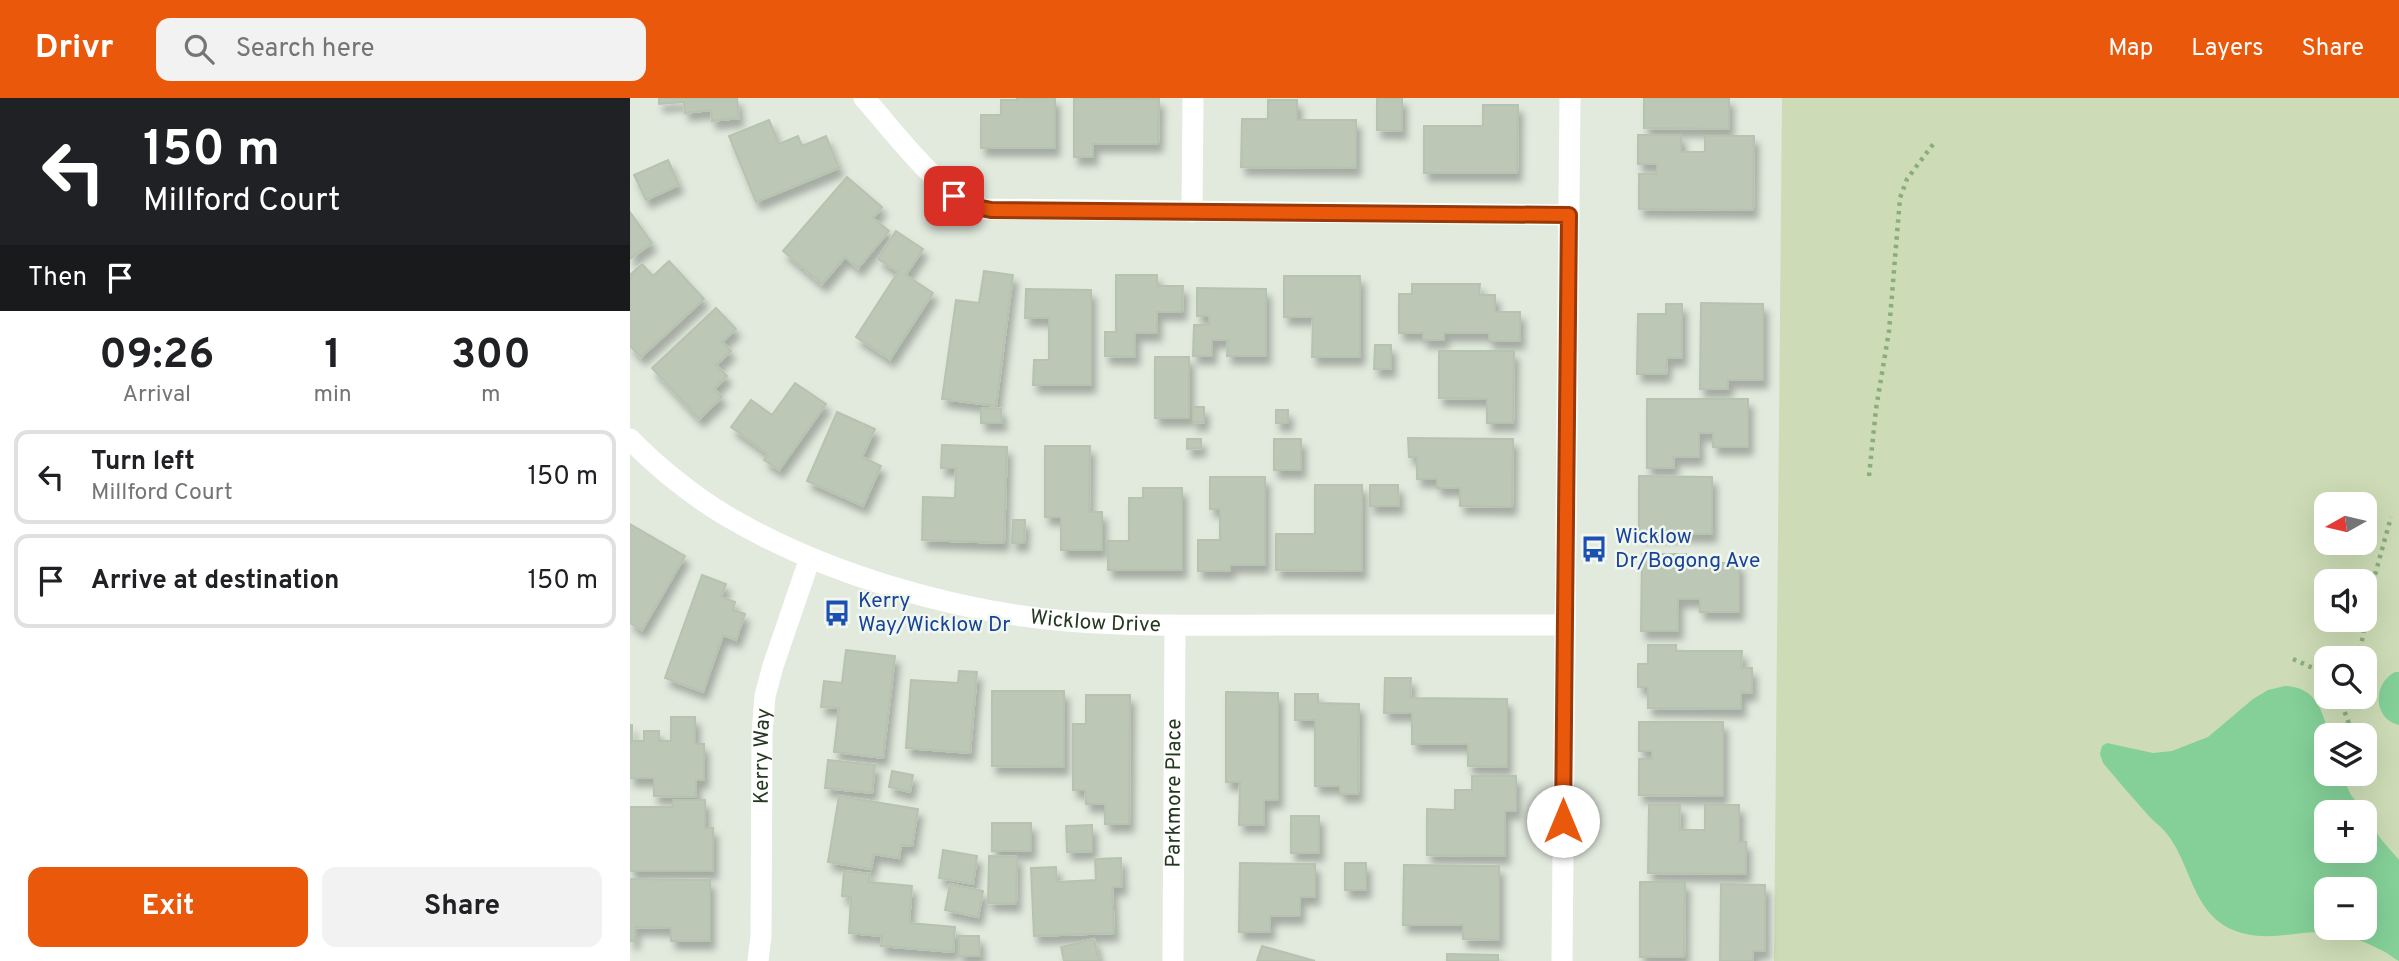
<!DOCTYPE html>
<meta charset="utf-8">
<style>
:root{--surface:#fff;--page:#f2f2f2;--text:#202124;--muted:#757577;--line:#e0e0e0;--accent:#ea580c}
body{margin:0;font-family:Overpass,sans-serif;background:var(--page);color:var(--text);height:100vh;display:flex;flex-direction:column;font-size:26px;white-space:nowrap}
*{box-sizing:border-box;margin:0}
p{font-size:23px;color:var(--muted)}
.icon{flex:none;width:38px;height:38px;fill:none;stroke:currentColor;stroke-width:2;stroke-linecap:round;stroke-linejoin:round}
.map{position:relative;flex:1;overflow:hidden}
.details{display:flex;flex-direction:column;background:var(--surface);width:630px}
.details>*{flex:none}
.guide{background:#202124;color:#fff;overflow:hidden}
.needle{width:46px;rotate:262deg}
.buttons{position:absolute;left:1684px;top:394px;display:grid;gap:14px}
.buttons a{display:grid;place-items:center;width:63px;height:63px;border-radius:14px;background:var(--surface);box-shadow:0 7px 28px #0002;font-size:35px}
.pin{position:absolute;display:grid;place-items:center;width:60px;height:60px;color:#fff;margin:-30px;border-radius:14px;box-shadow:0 4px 10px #0006}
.me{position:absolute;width:77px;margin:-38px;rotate:0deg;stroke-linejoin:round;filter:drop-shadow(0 0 5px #0008)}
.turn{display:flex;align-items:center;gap:24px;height:147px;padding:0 28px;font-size:32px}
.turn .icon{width:91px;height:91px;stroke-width:2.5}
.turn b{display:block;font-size:49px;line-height:60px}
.then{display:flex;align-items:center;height:66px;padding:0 28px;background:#0003;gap:14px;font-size:26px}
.eta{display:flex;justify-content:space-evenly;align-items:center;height:119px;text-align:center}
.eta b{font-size:42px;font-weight:700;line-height:49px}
.button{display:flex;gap:14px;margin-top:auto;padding:14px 28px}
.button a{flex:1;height:80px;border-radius:14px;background:var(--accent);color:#fff;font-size:28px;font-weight:700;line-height:80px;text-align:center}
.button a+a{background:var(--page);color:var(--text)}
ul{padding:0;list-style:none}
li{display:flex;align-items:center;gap:21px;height:94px;margin:0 14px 10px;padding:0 14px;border:4px solid var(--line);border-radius:14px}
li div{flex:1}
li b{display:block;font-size:26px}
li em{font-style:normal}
header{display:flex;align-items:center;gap:42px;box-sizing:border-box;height:98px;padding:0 35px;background:var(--accent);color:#fff}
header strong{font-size:33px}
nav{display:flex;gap:38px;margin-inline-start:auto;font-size:24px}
.search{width:490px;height:63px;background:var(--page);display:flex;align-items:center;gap:18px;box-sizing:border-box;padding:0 24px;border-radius:14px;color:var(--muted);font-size:26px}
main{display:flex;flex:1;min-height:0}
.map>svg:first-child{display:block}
</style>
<header>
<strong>Drivr</strong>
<div class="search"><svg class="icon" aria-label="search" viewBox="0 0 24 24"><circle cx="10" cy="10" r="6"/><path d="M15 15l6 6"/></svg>Search here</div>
<nav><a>Map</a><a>Layers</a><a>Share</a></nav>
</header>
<main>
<section class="details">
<div class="guide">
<div class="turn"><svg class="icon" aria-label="left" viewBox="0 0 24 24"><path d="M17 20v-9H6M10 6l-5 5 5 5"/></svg><div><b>150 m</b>Millford Court</div></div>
<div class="then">Then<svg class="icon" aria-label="arrive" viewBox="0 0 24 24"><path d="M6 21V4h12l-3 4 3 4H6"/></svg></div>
</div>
<div class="eta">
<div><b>09:26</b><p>Arrival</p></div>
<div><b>1</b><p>min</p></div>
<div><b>300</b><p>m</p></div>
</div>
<ul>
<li><svg class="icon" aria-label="left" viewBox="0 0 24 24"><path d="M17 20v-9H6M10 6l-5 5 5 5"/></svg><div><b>Turn left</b><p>Millford Court</p></div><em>150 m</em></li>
<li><svg class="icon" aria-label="arrive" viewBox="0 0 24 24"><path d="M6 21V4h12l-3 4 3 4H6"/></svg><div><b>Arrive at destination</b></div><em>150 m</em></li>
</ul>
<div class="button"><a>Exit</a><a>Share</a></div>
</section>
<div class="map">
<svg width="1769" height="863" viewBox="0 0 1769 863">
<defs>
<filter id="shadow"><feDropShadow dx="4.5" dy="8" stdDeviation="3.5" flood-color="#0004"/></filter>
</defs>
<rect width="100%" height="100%" fill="#e2eade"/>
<path fill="#cddcb6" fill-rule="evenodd" d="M 1152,0 L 1769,0 L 1769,863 L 1144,863 ZM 1696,406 L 1734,406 L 1734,444 L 1696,444 ZM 1696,483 L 1734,483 L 1734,522 L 1696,522 ZM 1696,560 L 1734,560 L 1734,598 L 1696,598 ZM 1696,637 L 1734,637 L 1734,676 L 1696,676 ZM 1696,714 L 1734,714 L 1734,752 L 1696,752 ZM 1696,791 L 1734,791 L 1734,830 L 1696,830 Z"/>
<path fill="#84d098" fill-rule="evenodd" d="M 1765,574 L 1769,574 L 1769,627 C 1743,621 1742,586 1765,574 Z
M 1655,588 C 1685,589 1692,611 1699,637 L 1696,637 L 1696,676 L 1711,676 L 1721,697 L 1734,714 L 1696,714 L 1696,752 L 1734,752 L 1734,714 L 1750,740 L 1769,762 L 1769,863 C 1763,860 1758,855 1751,852 C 1732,842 1712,835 1691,834 C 1666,834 1641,842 1616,836 C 1562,824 1564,770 1537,736 C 1532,729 1524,724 1518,717 C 1503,700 1488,683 1473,665 L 1470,656 L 1472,648 L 1477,645 L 1523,655 L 1542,653 L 1578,639 L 1623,601 L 1638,592 ZM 1696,791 L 1734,791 L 1734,830 L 1696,830 Z"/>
<path fill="#bcc7b6" stroke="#b6c3b0" stroke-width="2" filter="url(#shadow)" d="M 29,0 L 107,0 L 109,20 L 82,23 L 81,12 L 55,15 L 54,4 L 29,6 Z
M 387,0 L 425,0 L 425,50 L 351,50 L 351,17 L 371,17 L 371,2 L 387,2 Z
M 444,0 L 529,1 L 528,46 L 463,46 L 463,59 L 444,59 Z
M 747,0 L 772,0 L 772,33 L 747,32 Z
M 1014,0 L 1099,0 L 1099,31 L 1014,30 Z
M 638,2 L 667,2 L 667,22 L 726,22 L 726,70 L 611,69 L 612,21 L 638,21 Z
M 853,7 L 888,7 L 887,75 L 794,75 L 794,28 L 853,28 Z
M 139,22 L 149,46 L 168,38 L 172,48 L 196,38 L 209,70 L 126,104 L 99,38 Z
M 1008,37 L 1051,37 L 1051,54 L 1075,54 L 1075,38 L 1124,38 L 1123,112 L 1009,111 L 1009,76 L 1027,76 L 1027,66 L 1008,66 Z
M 38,62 L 49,87 L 16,102 L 4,77 Z
M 217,79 L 252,109 L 243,120 L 259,133 L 228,170 L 215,159 L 192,186 L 153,153 Z
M 0,114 L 22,145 L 0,161 Z
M 266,133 L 293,151 L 276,177 L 303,195 L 260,261 L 226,239 L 268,174 L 248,161 Z
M 39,163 L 74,201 L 11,259 L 0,248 L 0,177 L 12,166 L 23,178 Z
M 354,173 L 383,177 L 366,308 L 312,301 L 326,202 L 349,205 Z
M 486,177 L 527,177 L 527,188 L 553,188 L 552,214 L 527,214 L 527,235 L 505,235 L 505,259 L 475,258 L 475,234 L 486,234 Z
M 654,178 L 730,178 L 730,259 L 682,259 L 683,219 L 654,219 Z
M 782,186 L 850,186 L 849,197 L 865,197 L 865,214 L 890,214 L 890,243 L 859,243 L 859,235 L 814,235 L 814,242 L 793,242 L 793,235 L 769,235 L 769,196 L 782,196 Z
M 567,190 L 636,191 L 636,258 L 597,258 L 598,242 L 582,242 L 582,258 L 563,258 L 564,227 L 579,227 L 579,218 L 567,218 Z
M 396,191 L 461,192 L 461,287 L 403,287 L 404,262 L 419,262 L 419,220 L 395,220 Z
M 1071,205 L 1133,206 L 1133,282 L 1098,282 L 1098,291 L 1070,291 Z
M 1036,206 L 1052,206 L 1052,260 L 1037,260 L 1036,276 L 1007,276 L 1008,216 L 1036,216 Z
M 86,210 L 106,231 L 92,244 L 101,253 L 86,267 L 97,278 L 84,291 L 92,299 L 69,321 L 22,270 Z
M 745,247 L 761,247 L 761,271 L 744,271 Z
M 809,253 L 884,253 L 883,325 L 857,325 L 857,301 L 809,300 Z
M 525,259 L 559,259 L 559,320 L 525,320 Z
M 165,285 L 196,306 L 149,372 L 134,362 L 138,356 L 101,329 L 121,302 L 142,317 Z
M 1017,301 L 1118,301 L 1118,349 L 1083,349 L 1083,335 L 1069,335 L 1069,359 L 1043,359 L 1044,370 L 1017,370 Z
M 563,309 L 574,309 L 574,324 L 563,325 Z
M 351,310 L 371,311 L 372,325 L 351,325 Z
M 646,312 L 658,312 L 658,325 L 646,325 Z
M 207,314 L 245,331 L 232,359 L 251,368 L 233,408 L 177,383 Z
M 778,340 L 883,341 L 882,409 L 830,408 L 830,390 L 807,390 L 807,381 L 787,381 L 787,359 L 779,359 Z
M 557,341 L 571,341 L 571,350 L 557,351 Z
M 644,341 L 671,341 L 671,372 L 644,372 Z
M 312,347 L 377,349 L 374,445 L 292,442 L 293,399 L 325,400 L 326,370 L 311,370 Z
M 415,348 L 460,348 L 459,414 L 472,414 L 472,452 L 431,452 L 431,419 L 415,419 Z
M 1009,378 L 1082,379 L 1082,436 L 1009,436 Z
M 580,379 L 635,379 L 635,467 L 600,467 L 600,473 L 568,473 L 568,442 L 590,442 L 590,411 L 580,411 Z
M 685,387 L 732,387 L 732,473 L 646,472 L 646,436 L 685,436 Z
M 740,387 L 768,387 L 769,408 L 740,408 Z
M 513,390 L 552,390 L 552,472 L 478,472 L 478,443 L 499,443 L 499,400 L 513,400 Z
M 383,422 L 395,422 L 394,445 L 382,445 Z
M 0,426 L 55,458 L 12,532 L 0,525 Z
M 1012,456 L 1056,456 L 1056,465 L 1109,465 L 1109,514 L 1070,514 L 1070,501 L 1048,501 L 1048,533 L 1011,533 Z
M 72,477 L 96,486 L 91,499 L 105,504 L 103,512 L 115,516 L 106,542 L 93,537 L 73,594 L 35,580 Z
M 1018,547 L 1046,547 L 1046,553 L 1112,553 L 1111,570 L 1122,570 L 1122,595 L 1111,594 L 1111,611 L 1018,610 L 1018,589 L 1008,589 L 1008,566 L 1018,566 Z
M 216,552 L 265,558 L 253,660 L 204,654 L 209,610 L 191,609 L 194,583 L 212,585 Z
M 329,573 L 347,574 L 340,655 L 276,650 L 281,582 L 328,585 Z
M 755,580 L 781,580 L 780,600 L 877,601 L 877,669 L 838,668 L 838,646 L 782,646 L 782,615 L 754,615 Z
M 362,593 L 434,593 L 434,669 L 362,668 Z
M 596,594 L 648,595 L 648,702 L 634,702 L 634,727 L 609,727 L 610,684 L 596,684 Z
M 665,596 L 688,596 L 688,605 L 729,606 L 728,696 L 710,696 L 710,688 L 685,688 L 685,622 L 665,622 Z
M 456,597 L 500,597 L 499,726 L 475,726 L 475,706 L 456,706 L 455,692 L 443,692 L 443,626 L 456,626 Z
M 41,619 L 65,619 L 65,646 L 74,646 L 74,682 L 66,682 L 66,699 L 24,698 L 24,680 L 0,680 L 0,627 L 2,627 L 2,643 L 14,643 L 14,633 L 29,633 L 29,643 L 41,643 Z
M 1009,624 L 1093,624 L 1093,698 L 1009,697 L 1009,661 L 1022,661 L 1022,653 L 1009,653 Z
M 198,662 L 245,667 L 242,695 L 195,690 Z
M 262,673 L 283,677 L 280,694 L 259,689 Z
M 842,678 L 886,678 L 886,713 L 875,713 L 875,758 L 797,757 L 797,711 L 825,712 L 825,692 L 842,692 Z
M 209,698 L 288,711 L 282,748 L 271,747 L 269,760 L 244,756 L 241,771 L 198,764 Z
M 43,702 L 75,702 L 75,730 L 83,730 L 83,773 L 0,773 L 0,709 L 43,709 Z
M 1019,707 L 1050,707 L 1049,732 L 1075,732 L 1075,707 L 1109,707 L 1109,744 L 1116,744 L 1116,776 L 1018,775 Z
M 661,718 L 689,718 L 689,755 L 661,755 Z
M 362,725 L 401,725 L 401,753 L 362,753 Z
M 462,727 L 462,753 L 437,754 L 436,728 Z
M 313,752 L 347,758 L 343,786 L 309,780 Z
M 359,758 L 387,759 L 386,806 L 358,805 Z
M 491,760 L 492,789 L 482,789 L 484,835 L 404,838 L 401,770 L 426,769 L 427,784 L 466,782 L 465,761 Z
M 610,765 L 685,766 L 685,799 L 670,799 L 670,818 L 640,818 L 640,834 L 609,834 Z
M 715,765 L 736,765 L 736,792 L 715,792 Z
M 774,767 L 869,768 L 869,842 L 833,841 L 833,827 L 773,827 Z
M 214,773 L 240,776 L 239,784 L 282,788 L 279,825 L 325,829 L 323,854 L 251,848 L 252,838 L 219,835 L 221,799 L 212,798 Z
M 0,781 L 80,782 L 80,843 L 41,843 L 41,830 L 5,829 L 5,843 L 0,843 Z
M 1010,784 L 1055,784 L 1054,859 L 1010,859 Z
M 320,786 L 353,793 L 348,819 L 315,812 Z
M 1091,786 L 1135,787 L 1135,853 L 1123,853 L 1123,863 L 1090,863 Z
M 329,838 L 349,838 L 350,858 L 329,858 Z
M 464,841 L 469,863 L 434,863 L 431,849 Z
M 632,848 L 685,863 L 627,863 Z
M 817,856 L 868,857 L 868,863 L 817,863 Z"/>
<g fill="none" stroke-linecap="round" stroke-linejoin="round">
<path stroke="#88ae7e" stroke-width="4.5" stroke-dasharray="3.5 5" stroke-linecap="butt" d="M 1239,378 L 1246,311 L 1259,233 L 1270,100 L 1277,81 L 1304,45
M 1729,560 L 1740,495 L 1761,419
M 1663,561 L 1683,570 L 1696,581
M 1709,598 L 1723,637
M 1714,609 L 1720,598
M 1734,658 L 1745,670"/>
<g stroke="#fff" stroke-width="21">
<path d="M 234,0 C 263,32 312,99 351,111 L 939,117"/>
<path d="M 562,114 L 563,0"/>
<path id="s1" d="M 0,341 C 26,368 63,398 95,417 C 192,475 325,514 437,523 C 511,529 585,527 659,527 C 751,527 843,527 935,527"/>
<path id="s2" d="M 128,863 L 131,838 L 132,636 L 135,598 L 143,568 L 180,460"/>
<path id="s3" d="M 543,863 L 545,527"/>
<path d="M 932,863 L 940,0"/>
</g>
</g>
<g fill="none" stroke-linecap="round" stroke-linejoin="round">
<g stroke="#983908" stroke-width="18">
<path id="route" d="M 324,98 L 342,108 L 361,112 L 939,117 L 933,723"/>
</g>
<use href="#route" stroke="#ea580c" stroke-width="12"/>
</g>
<defs>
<g id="bus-bare" transform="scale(2.1)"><path d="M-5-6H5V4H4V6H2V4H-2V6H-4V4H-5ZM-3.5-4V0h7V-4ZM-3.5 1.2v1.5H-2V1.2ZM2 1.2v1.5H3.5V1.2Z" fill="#1a4fb4" stroke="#f1f7ee" stroke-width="2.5" paint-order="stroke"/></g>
</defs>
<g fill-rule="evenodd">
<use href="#bus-bare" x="964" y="451"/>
<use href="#bus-bare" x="207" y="515"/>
</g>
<g text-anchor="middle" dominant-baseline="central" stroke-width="5" stroke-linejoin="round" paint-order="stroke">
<g font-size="21" fill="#164399" stroke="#f1f7ee" text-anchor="start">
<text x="985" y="439">Wicklow<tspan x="985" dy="24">Dr/Bogong Ave</tspan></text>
<text x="228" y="503">Kerry<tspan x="228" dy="24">Way/Wicklow Dr</tspan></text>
</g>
<g font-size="21" fill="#24391f" stroke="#f1f7ee">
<text stroke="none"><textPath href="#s1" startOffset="511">Wicklow Drive</textPath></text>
<text stroke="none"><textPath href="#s2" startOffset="205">Kerry Way</textPath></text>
<text stroke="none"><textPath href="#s3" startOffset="168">Parkmore Place</textPath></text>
</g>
</g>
</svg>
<div class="buttons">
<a><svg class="needle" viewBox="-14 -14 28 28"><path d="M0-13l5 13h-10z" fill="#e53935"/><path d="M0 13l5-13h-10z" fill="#757577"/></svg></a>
<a><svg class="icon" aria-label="sound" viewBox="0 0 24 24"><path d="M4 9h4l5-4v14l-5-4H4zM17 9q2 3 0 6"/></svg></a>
<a><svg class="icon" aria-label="search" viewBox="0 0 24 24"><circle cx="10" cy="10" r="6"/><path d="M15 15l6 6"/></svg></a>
<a><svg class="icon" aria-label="layers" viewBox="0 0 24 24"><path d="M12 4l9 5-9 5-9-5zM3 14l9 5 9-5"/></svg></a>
<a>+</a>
<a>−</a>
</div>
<div class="pin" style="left:324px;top:98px;background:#d93025"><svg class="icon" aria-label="arrive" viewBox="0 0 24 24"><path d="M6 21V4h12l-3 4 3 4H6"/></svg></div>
<svg class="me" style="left:933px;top:723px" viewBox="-20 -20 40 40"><circle r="19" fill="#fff"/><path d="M0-13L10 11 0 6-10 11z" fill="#ea580c"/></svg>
</div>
</main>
